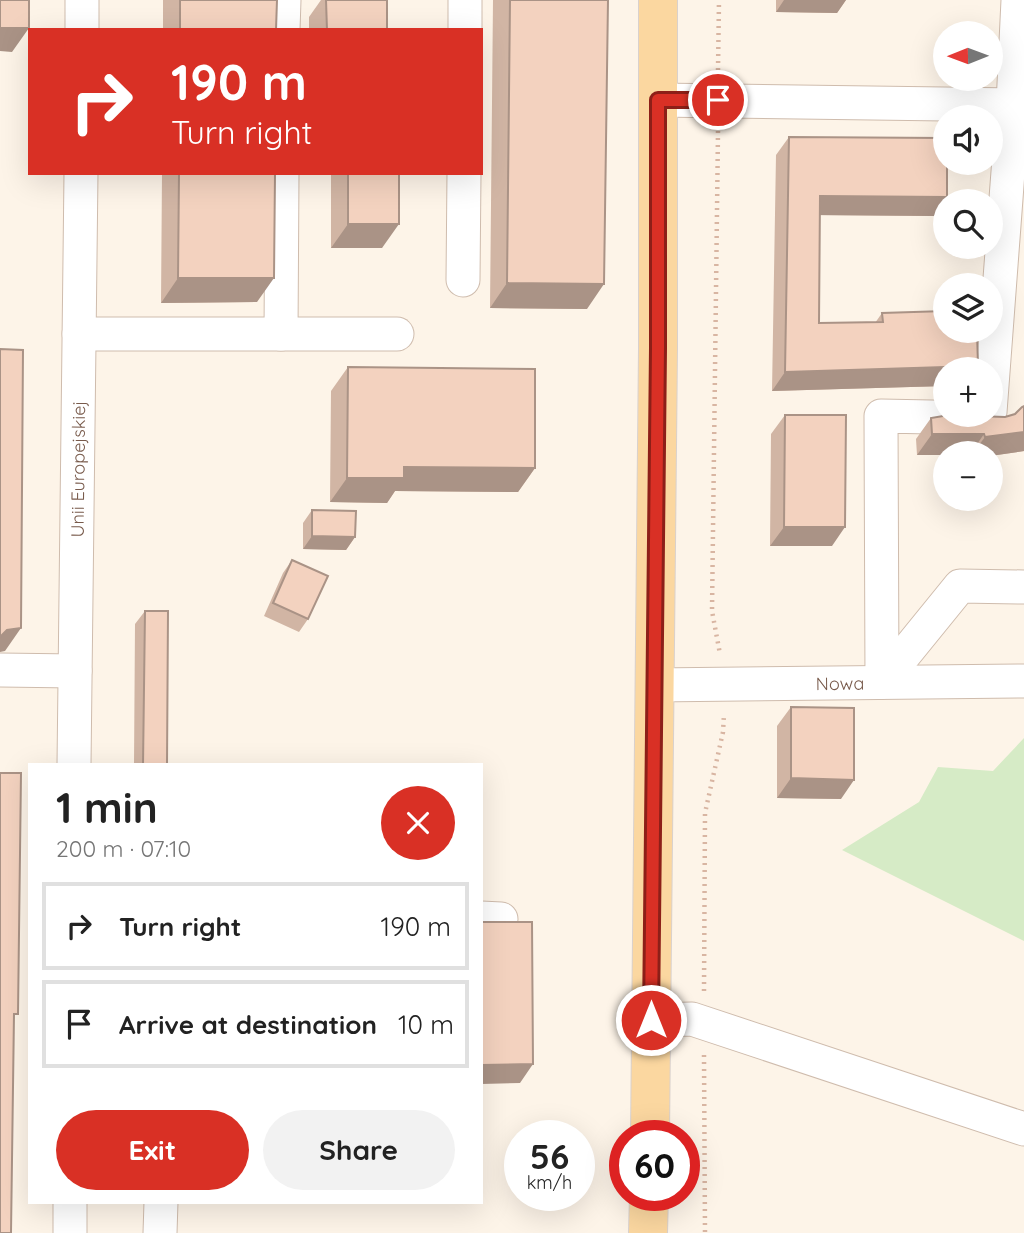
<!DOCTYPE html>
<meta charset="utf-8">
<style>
:root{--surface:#fff;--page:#f2f2f2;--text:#222;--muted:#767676;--line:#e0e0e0;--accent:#d93025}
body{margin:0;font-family:Quicksand,sans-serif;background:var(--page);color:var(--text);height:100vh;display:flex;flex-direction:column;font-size:26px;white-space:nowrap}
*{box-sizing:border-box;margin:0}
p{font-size:23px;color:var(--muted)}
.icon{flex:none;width:38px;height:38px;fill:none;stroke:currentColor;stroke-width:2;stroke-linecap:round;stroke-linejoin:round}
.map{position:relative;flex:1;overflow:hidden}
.sheet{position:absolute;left:28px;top:763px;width:455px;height:441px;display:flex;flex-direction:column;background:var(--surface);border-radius:0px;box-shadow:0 7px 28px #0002}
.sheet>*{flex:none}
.hud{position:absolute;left:28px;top:28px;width:455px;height:147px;border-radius:0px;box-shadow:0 7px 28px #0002;background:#d93025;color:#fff;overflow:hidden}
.needle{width:46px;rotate:269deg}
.controls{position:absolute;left:933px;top:21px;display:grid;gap:14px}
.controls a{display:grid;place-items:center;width:70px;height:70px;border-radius:50%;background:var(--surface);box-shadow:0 7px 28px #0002;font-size:35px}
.speed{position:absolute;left:504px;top:1120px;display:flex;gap:14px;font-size:35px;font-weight:700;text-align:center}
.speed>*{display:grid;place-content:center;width:91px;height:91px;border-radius:50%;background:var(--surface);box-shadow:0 7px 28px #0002;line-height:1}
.speed small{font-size:18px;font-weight:400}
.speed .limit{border:10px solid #d22;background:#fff;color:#111}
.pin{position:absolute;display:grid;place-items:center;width:60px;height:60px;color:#fff;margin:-30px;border:4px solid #fff;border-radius:50%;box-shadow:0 2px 7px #0007}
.me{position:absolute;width:77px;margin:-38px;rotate:0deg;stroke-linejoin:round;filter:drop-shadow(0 0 5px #0008)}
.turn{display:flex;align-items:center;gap:24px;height:147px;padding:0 28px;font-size:32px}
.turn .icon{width:91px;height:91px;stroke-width:2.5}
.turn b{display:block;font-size:49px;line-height:60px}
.round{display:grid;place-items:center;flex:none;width:74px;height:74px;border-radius:37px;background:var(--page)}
.summary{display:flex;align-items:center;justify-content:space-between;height:119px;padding:0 28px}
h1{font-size:42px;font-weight:700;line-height:52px}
.action{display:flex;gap:14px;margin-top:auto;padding:14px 28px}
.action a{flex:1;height:80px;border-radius:42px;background:var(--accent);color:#fff;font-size:28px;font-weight:700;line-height:80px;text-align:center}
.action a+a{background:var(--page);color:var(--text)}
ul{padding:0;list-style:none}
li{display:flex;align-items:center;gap:21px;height:88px;margin:0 14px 10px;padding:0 14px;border:4px solid var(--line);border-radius:0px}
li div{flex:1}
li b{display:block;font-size:26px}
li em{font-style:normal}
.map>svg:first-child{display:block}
</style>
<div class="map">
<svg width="1024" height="1233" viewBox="0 0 1024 1233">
<rect width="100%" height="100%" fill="#fdf4e8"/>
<path fill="#d6ebc6" d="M 1024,738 L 1024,941 L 842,850 L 919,802 L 938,767 L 993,771 Z"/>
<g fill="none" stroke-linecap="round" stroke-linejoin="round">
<g stroke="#cfbcad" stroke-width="35">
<g id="minor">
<path d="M 82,30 L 82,0"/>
<path d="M 283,30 L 284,0"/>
<path d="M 465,30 L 465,0"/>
<path d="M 658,100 L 1024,105"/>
<path d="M 463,280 L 464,173"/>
<path d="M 79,334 L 397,334"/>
<path d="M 281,334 L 282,173"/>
<path d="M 990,412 L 1013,105 L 1018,0"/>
<path d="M 0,670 L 75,671"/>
<path d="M 882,682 L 881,416 L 981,418"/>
<path d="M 882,682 L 960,586 L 1024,587"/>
<path id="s1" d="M 654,685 L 1024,681"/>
<path id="s2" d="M 74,765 L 81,173"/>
<path d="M 481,918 L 501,919"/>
<path d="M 651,1020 L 692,1019 L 1024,1129"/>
<path d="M 70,1233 L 70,1202"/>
<path d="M 160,1233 L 161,1202"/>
</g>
</g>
<g stroke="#d9d1cd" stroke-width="40">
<path id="major" d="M 650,1136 L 658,348 L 658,0
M 648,1233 L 649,1195"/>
</g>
<path stroke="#d8b5a2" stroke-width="4.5" stroke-dasharray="2 5" stroke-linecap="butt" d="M 718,70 L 719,0
M 718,131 L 712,611 L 720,654
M 704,991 L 705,813 L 723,732 L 724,714
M 704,1055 L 705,1233"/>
<use href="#minor" stroke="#fff" stroke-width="33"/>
<use href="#major" stroke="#fbd7a0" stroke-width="38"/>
</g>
<path fill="#d1b5a4" d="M 163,0 L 277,0 L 276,30 L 163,30 Z
M 321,0 L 387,0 L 387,30 L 309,30 L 309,17 Z
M 493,0 L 608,0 L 587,309 L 490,308 Z
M 776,0 L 846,0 L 837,13 L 776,12 Z
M 789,137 L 947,197 L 934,216 L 820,215 L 819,323 L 875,323 L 882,313 L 945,369 L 945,386 L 772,391 L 776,155 Z
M 162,173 L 275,173 L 257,302 L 161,303 Z
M 331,173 L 399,173 L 382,248 L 331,248 Z
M 348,367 L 535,468 L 518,492 L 395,491 L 387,503 L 330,502 L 331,391 Z
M 1024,406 L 1024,451 L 990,456 L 990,453 L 945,453 L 945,455 L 917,455 L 916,439 L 931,418 L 1005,417 L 1015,414 Z
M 785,415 L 832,546 L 770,546 L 771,434 Z
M 312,510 L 355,537 L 346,550 L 303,549 L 303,523 Z
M 292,560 L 308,619 L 299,632 L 264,616 L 283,573 Z
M 145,611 L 167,765 L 134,765 L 135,624 Z
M 791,707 L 841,799 L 777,798 L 777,726 Z"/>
<path fill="#aa9386" d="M 784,0 L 846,0 L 837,13 L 776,12 Z
M 0,28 L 29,28 L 12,52 L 0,51 Z
M 820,196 L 947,197 L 934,216 L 807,215 Z
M 348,224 L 399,224 L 382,248 L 331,248 Z
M 178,278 L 274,278 L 257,302 L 161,303 Z
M 507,283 L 604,284 L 587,309 L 490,308 Z
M 978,366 L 976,369 L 945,369 L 945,386 L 772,391 L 785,372 Z
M 1024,432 L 1024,451 L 990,456 L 990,453 L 973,453 L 985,437 Z
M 932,434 L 984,434 L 971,453 L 945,453 L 945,455 L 917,455 Z
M 404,467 L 535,468 L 518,492 L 395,491 L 387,503 L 330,502 L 347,478 Z
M 784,527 L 845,527 L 832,546 L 770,546 Z
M 312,536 L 355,537 L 346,550 L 303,549 Z
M 21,628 L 5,651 L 0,652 L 0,637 L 7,630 Z
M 791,778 L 854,780 L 841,799 L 777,798 Z
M 533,1064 L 520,1083 L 481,1084 L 481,1065 Z"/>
<path fill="#f3d2bf" stroke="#aa9386" stroke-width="2" d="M 0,0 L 29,0 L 29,28 L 0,28 Z
M 180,0 L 277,0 L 276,30 L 180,30 Z
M 326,0 L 387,0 L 387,30 L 327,30 Z
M 510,0 L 608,0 L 604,284 L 507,283 Z
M 789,137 L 945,138 L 945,163 L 947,163 L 947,197 L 820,196 L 819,323 L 883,322 L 882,313 L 945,311 L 945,331 L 977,331 L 978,366 L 785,372 Z
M 179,173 L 275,173 L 274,278 L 178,278 Z
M 348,173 L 399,173 L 399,224 L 348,224 Z
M 0,349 L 23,350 L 21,628 L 7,630 L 0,637 Z
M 348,367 L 535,369 L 535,468 L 404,467 L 404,478 L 347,478 Z
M 1024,406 L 1024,432 L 985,437 L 984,434 L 932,434 L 931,418 L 949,415 L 1005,417 L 1015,414 L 1022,407 Z
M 785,415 L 846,415 L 845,527 L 784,527 Z
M 312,510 L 356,511 L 355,537 L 312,536 Z
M 292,560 L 328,576 L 308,619 L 273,603 Z
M 145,611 L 168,611 L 167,765 L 143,765 Z
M 791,707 L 854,708 L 854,780 L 791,778 Z
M 0,773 L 21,773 L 18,1014 L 14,1014 L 11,1233 L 0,1233 Z
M 481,922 L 532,922 L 533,1064 L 481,1065 Z"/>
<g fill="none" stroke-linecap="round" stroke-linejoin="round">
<g stroke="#8d1f18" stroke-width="18">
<path id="route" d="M 651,1020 L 658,348 L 658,100 L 718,100"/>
</g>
<use href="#route" stroke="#d93025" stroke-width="12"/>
</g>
<g text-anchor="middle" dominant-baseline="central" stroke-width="5" stroke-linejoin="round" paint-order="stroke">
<g font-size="18" fill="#785a4b" stroke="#fff8ef">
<text stroke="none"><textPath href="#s2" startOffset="296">Unii Europejskiej</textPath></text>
<text stroke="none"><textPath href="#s1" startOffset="186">Nowa</textPath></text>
</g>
</g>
</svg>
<div class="controls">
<a><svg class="needle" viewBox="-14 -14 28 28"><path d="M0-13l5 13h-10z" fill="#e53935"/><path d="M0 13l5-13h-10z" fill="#767676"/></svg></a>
<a><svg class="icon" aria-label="sound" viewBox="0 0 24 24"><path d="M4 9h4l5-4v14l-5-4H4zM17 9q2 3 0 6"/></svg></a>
<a><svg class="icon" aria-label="search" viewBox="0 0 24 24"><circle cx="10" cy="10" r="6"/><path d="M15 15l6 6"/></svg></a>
<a><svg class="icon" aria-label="layers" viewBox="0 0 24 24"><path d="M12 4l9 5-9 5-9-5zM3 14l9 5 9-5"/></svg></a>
<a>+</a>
<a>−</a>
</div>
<div class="speed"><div>56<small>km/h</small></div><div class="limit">60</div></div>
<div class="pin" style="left:718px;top:100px;background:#d93025"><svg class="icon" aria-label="arrive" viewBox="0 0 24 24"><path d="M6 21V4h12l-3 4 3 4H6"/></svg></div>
<svg class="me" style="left:651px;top:1020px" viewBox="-20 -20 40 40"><circle r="17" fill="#d93025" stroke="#fff" stroke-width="3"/><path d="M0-11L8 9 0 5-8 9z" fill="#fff"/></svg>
<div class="hud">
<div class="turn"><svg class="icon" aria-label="right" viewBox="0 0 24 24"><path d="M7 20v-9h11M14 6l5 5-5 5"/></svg><div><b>190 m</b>Turn right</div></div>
</div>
<section class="sheet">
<div class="summary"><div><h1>1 min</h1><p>200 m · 07:10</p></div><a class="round" style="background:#d93025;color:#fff"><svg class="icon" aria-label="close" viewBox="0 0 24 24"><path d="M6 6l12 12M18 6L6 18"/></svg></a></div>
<ul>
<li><svg class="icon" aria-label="right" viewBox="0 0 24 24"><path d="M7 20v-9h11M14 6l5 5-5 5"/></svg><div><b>Turn right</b></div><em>190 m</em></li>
<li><svg class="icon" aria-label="arrive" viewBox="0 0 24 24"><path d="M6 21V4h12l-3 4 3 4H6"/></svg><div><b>Arrive at destination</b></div><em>10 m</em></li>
</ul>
<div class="action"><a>Exit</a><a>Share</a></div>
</section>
</div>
